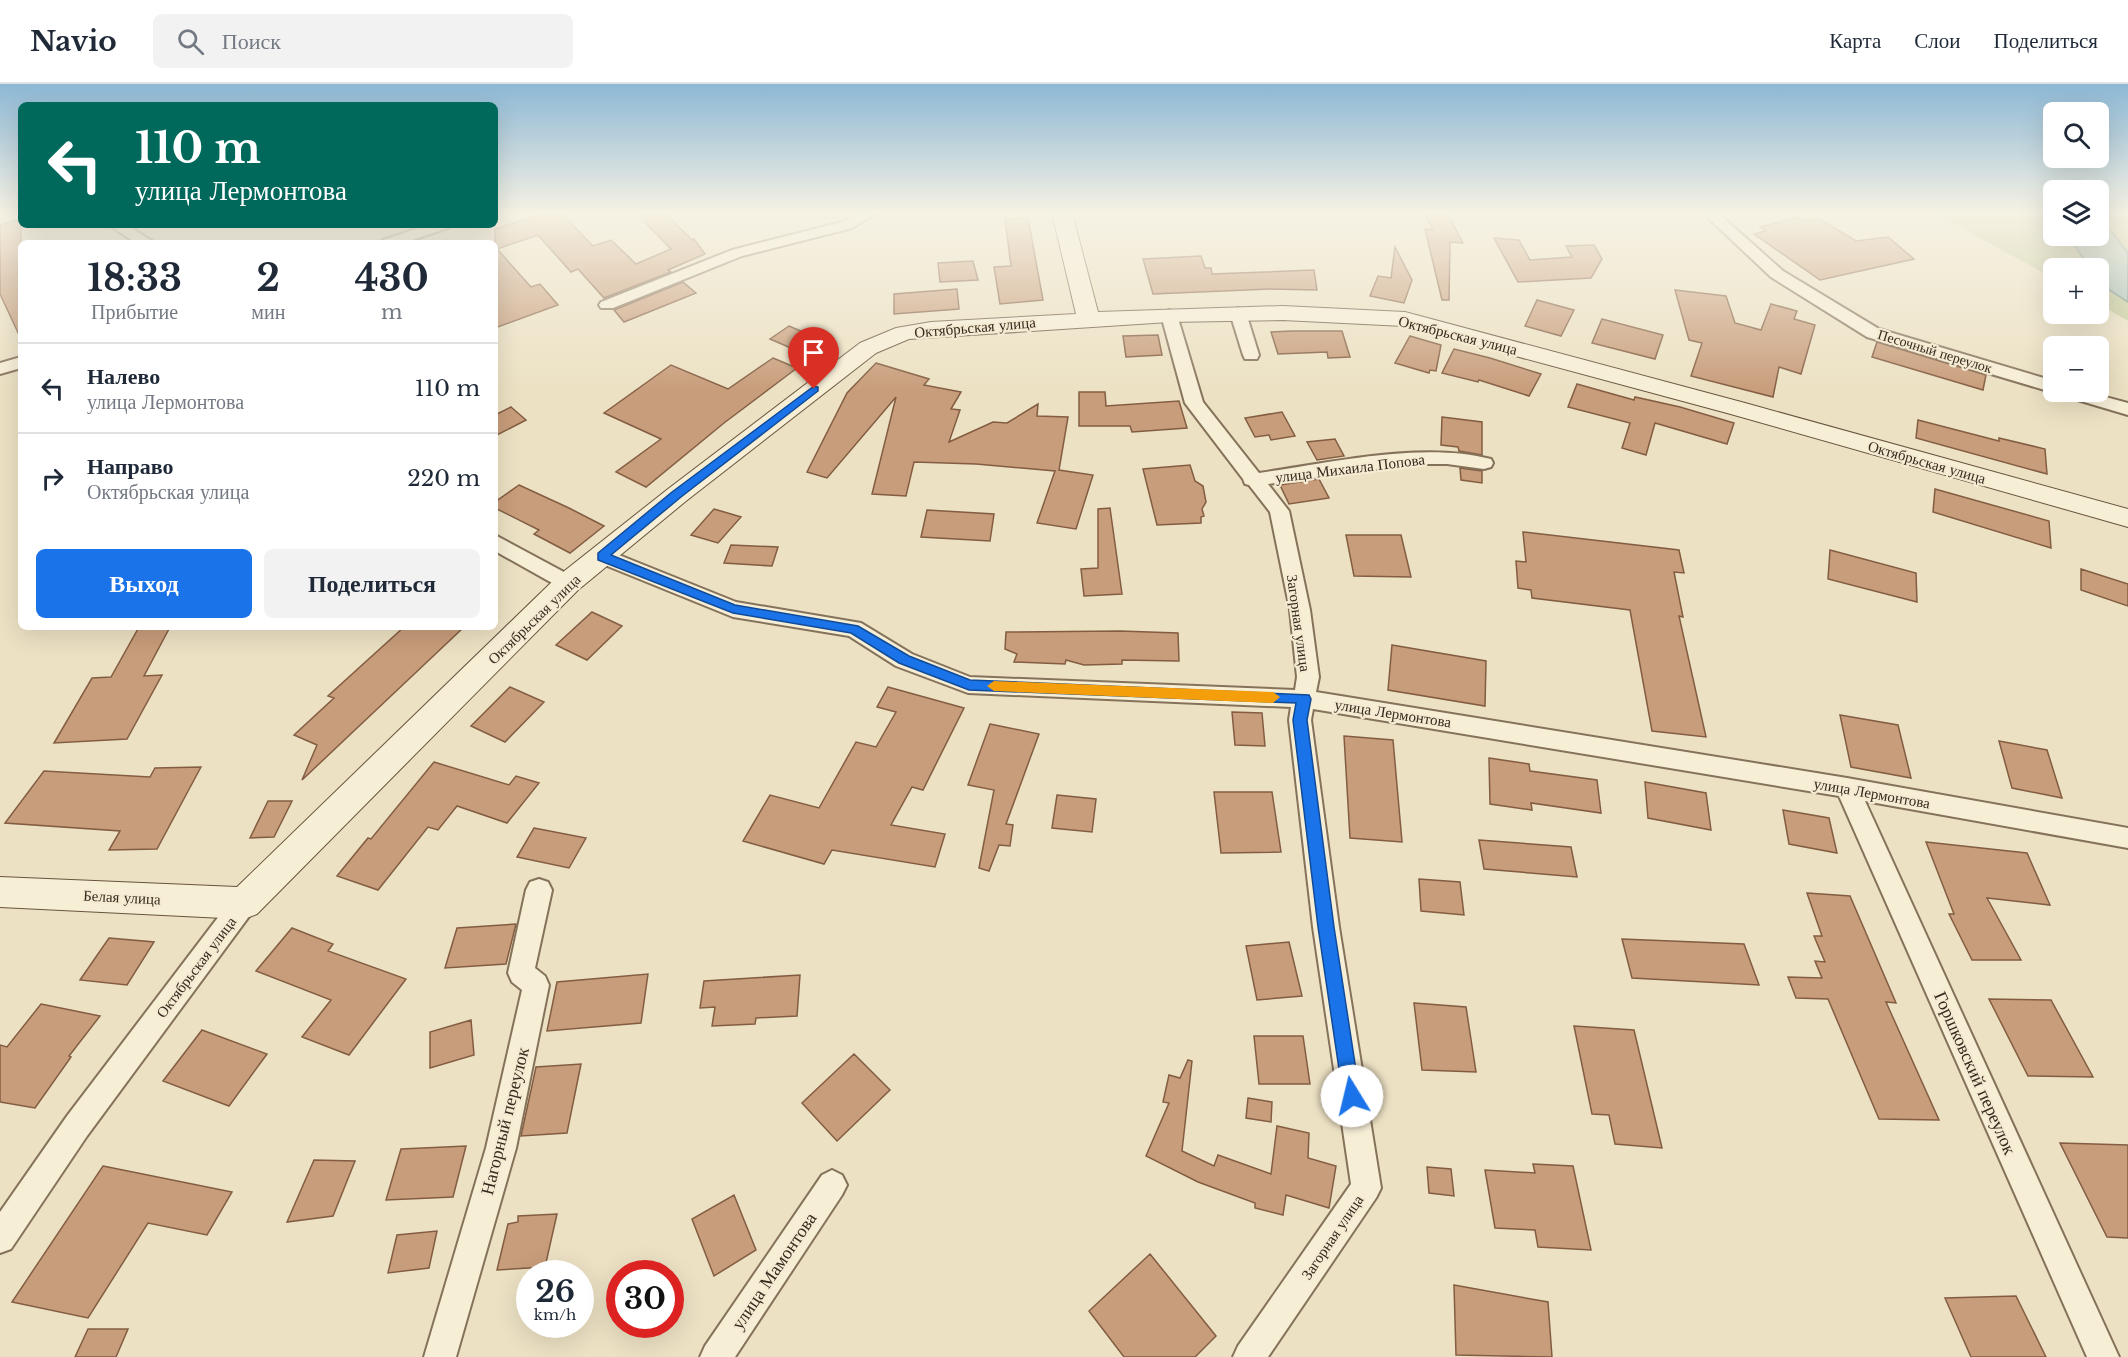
<!DOCTYPE html>
<html lang="ru">
<meta charset="utf-8">
<style>
:root{--surface:#fff;--page:#f2f2f3;--text:#1f2937;--muted:#747a83;--line:#e0e1e3;--accent:#1a73e8}
body{margin:0;font-family:"Libre Baskerville",serif;background:var(--page);color:var(--text);height:100vh;display:flex;flex-direction:column;font-size:22px;white-space:nowrap}
*{box-sizing:border-box;margin:0}
p{font-size:20px;color:var(--muted)}
.icon{flex:none;width:33px;height:33px;fill:none;stroke:currentColor;stroke-width:2;stroke-linecap:round;stroke-linejoin:round}
.map{position:relative;flex:1;overflow:hidden}
.sheet{position:absolute;left:18px;top:156px;width:480px;height:390px;display:flex;flex-direction:column;background:var(--surface);border-radius:9px;box-shadow:0 6px 24px #0002}
.sheet>*{flex:none}
.banner{position:absolute;left:18px;top:18px;width:480px;height:126px;border-radius:9px;box-shadow:0 6px 24px #0002;background:#00695c;color:#fff;overflow:hidden}
.buttons{position:absolute;left:2043px;top:18px;display:grid;gap:12px}
.buttons a{display:grid;place-items:center;width:66px;height:66px;border-radius:9px;background:var(--surface);box-shadow:0 6px 24px #0002;font-size:30px}
.speed{position:absolute;left:516px;top:1176px;display:flex;gap:12px;font-size:30px;font-weight:700;text-align:center}
.speed>*{display:grid;place-content:center;width:78px;height:78px;border-radius:50%;background:var(--surface);box-shadow:0 6px 24px #0002;line-height:1}
.speed small{font-size:15px;font-weight:400}
.speed .limit{border:9px solid #d22;background:#fff;color:#111}
.pin{position:absolute;display:grid;place-items:center;width:51px;height:51px;color:#fff;margin:-62px -26px;border-radius:50% 50% 50% 0;rotate:-45deg;box-shadow:0 0 6px #0007}
.pin .icon{rotate:45deg}
.me{position:absolute;width:66px;margin:-33px;rotate:351deg;stroke-linejoin:round;filter:drop-shadow(0 0 4px #0008)}
.turn{display:flex;align-items:center;gap:21px;height:126px;padding:0 18px;font-size:27px}
.turn .icon{width:78px;height:78px;stroke-width:2.5}
.turn b{display:block;font-size:42px;line-height:51px}
.eta{display:flex;justify-content:space-evenly;align-items:center;height:102px;text-align:center}
.eta b{font-size:36px;font-weight:700;line-height:42px}
.button{display:flex;gap:12px;margin-top:auto;padding:12px 18px}
.button a{flex:1;height:69px;border-radius:9px;background:var(--accent);color:#fff;font-size:24px;font-weight:700;line-height:69px;text-align:center}
.button a+a{background:var(--page);color:var(--text)}
ul{padding:0;list-style:none}
li{display:flex;align-items:center;gap:18px;height:90px;padding:0 18px;border-top:2px solid var(--line)}
li div{flex:1}
li b{display:block;font-size:22px}
li em{font-style:normal}
header{display:flex;align-items:center;gap:36px;box-sizing:border-box;height:84px;padding:0 30px;background:var(--surface);border-bottom:2px solid var(--line)}
header strong{font-size:28px}
nav{display:flex;gap:33px;margin-inline-start:auto;font-size:21px}
.search{width:420px;height:54px;background:var(--page);display:flex;align-items:center;gap:15px;box-sizing:border-box;padding:0 21px;border-radius:9px;color:var(--muted);font-size:22px}
.map>svg:first-child{display:block}
</style>
<header>
<strong>Navio</strong>
<div class="search"><svg class="icon" aria-label="search" viewBox="0 0 24 24"><circle cx="10" cy="10" r="6"/><path d="M15 15l6 6"/></svg>Поиск</div>
<nav><a>Карта</a><a>Слои</a><a>Поделиться</a></nav>
</header>
<div class="map">
<svg width="2128" height="1273" viewBox="0 0 2128 1273">
<rect width="100%" height="100%" fill="#ece1c3"/>
<path fill="#c2c998" d="M 1934,129 L 2051,129 L 2053,132 L 2054,152 L 2068,152 L 2090,184 L 2054,184 L 2053,194 Z
M 2098,129 L 2128,129 L 2128,169 L 2099,131 Z
M 2098,197 L 2128,218 L 2128,237 L 2099,220 Z"/>
<path fill="#a5bfb8" stroke="#6c8c85" stroke-width="1.5" d="M 2099,131 L 2128,169 L 2128,218 L 2100,200 L 2098,184 L 2090,184 L 2068,152 L 2098,152 Z"/>
<path fill="#c89d7b" stroke="#835d42" stroke-width="1.5" d="M 544,129 L 561,129 L 593,162 L 611,156 L 636,180 L 671,165 L 636,129 L 665,129 L 692,156 L 694,155 L 705,170 L 668,186 L 671,188 L 604,214 L 578,185 L 571,188 L 538,151 L 497,165 L 531,203 L 540,200 L 558,221 L 495,244 L 495,145 Z
M 1425,129 L 1447,129 L 1463,159 L 1450,158 L 1449,216 L 1442,216 L 1425,145 L 1433,146 Z
M 1799,133 L 1805,137 L 1818,134 L 1856,157 L 1888,153 L 1914,175 L 1820,196 L 1754,150 L 1766,147 L 1760,143 Z
M 1028,134 L 1043,216 L 1000,220 L 994,183 L 1011,182 L 1005,135 Z
M 21,135 L 21,255 L 0,210 L 0,141 Z
M 1494,154 L 1519,156 L 1530,176 L 1572,173 L 1566,162 L 1594,161 L 1602,175 L 1591,194 L 1518,198 Z
M 1395,163 L 1412,196 L 1404,219 L 1370,212 L 1378,192 L 1391,194 Z
M 1201,172 L 1205,184 L 1211,184 L 1212,190 L 1314,186 L 1317,206 L 1270,205 L 1153,210 L 1143,175 Z
M 973,177 L 978,196 L 940,198 L 938,179 Z
M 683,198 L 696,209 L 624,238 L 614,226 Z
M 957,205 L 959,225 L 894,230 L 894,210 Z
M 1675,206 L 1726,212 L 1735,239 L 1761,246 L 1771,220 L 1797,227 L 1794,235 L 1815,241 L 1801,290 L 1779,283 L 1773,313 L 1691,292 L 1702,259 L 1689,256 Z
M 1537,216 L 1574,226 L 1561,252 L 1525,242 Z
M 1602,235 L 1663,251 L 1655,275 L 1592,259 Z
M 789,242 L 826,258 L 807,271 L 770,255 Z
M 1292,247 L 1342,247 L 1350,273 L 1328,274 L 1327,268 L 1278,270 L 1271,248 Z
M 1158,251 L 1162,271 L 1126,273 L 1123,252 Z
M 1410,252 L 1441,261 L 1436,287 L 1430,286 L 1429,289 L 1395,279 Z
M 1877,258 L 1986,291 L 1983,306 L 1872,273 Z
M 1454,265 L 1490,274 L 1541,290 L 1529,312 L 1479,296 L 1478,298 L 1442,289 Z
M 773,274 L 797,284 L 724,339 L 646,403 L 616,388 L 661,355 L 604,329 L 671,281 L 728,305 Z
M 876,279 L 929,295 L 924,301 L 961,308 L 951,325 L 960,326 L 949,358 L 993,338 L 1007,339 L 1038,320 L 1037,332 L 1068,333 L 1059,386 L 1093,391 L 1076,445 L 1037,439 L 1055,387 L 976,380 L 914,378 L 906,412 L 872,410 L 896,313 L 827,394 L 807,388 L 847,309 Z
M 1577,300 L 1634,316 L 1635,313 L 1680,323 L 1734,339 L 1727,360 L 1655,339 L 1646,371 L 1622,364 L 1630,339 L 1568,323 Z
M 1079,308 L 1105,308 L 1106,322 L 1179,317 L 1187,344 L 1132,348 L 1130,342 L 1079,342 Z
M 511,323 L 526,336 L 495,352 L 495,331 Z
M 1282,328 L 1295,352 L 1271,356 L 1269,351 L 1255,353 L 1245,334 Z
M 1442,333 L 1482,338 L 1482,371 L 1459,367 L 1458,363 L 1441,361 Z
M 1918,336 L 1999,357 L 1999,354 L 2045,365 L 2047,390 L 1916,354 Z
M 1335,355 L 1344,372 L 1317,376 L 1307,358 Z
M 1190,381 L 1195,397 L 1203,402 L 1206,418 L 1202,425 L 1204,432 L 1201,433 L 1201,439 L 1157,441 L 1143,385 Z
M 1460,384 L 1482,387 L 1482,399 L 1461,396 Z
M 1319,395 L 1329,414 L 1289,420 L 1280,401 Z
M 519,401 L 569,424 L 604,442 L 570,469 L 534,450 L 539,446 L 495,424 L 495,418 Z
M 1935,405 L 2049,437 L 2051,464 L 1933,428 Z
M 1110,424 L 1122,510 L 1084,512 L 1081,485 L 1098,484 L 1098,425 Z
M 714,425 L 741,433 L 718,459 L 691,451 Z
M 927,426 L 994,430 L 990,457 L 921,453 Z
M 1523,448 L 1679,466 L 1684,489 L 1674,488 L 1683,533 L 1679,532 L 1706,653 L 1652,647 L 1630,526 L 1532,514 L 1531,506 L 1518,504 L 1516,477 L 1526,478 Z
M 1346,451 L 1401,451 L 1411,493 L 1354,492 Z
M 731,461 L 778,463 L 772,482 L 724,479 Z
M 1830,466 L 1916,489 L 1917,518 L 1828,495 Z
M 2081,485 L 2128,500 L 2128,522 L 2081,506 Z
M 592,528 L 622,542 L 587,576 L 556,561 Z
M 139,543 L 170,543 L 144,592 L 162,591 L 127,655 L 54,659 L 92,594 L 111,593 Z
M 404,543 L 464,543 L 302,696 L 317,661 L 294,651 L 334,614 L 328,612 Z
M 1120,547 L 1178,549 L 1179,577 L 1122,576 L 1122,580 L 1084,581 L 1066,576 L 1065,580 L 1014,578 L 1017,570 L 1005,565 L 1006,548 Z
M 1392,561 L 1486,577 L 1485,622 L 1388,606 Z
M 510,603 L 544,618 L 505,658 L 471,642 Z
M 888,603 L 964,624 L 923,706 L 912,703 L 891,741 L 945,750 L 935,783 L 832,766 L 824,780 L 743,757 L 770,711 L 819,724 L 856,658 L 876,663 L 896,628 L 877,623 Z
M 1232,628 L 1262,629 L 1265,662 L 1235,661 Z
M 1840,631 L 1898,641 L 1911,694 L 1851,683 Z
M 990,640 L 1039,650 L 1006,740 L 1013,741 L 1010,762 L 999,761 L 989,787 L 979,784 L 994,706 L 968,701 Z
M 1344,652 L 1393,656 L 1402,758 L 1350,754 Z
M 1999,657 L 2047,666 L 2062,714 L 2012,704 Z
M 1489,674 L 1529,680 L 1530,687 L 1597,696 L 1601,729 L 1531,719 L 1532,726 L 1490,720 Z
M 434,678 L 509,701 L 516,692 L 539,699 L 507,739 L 457,722 L 438,746 L 428,743 L 378,806 L 337,792 L 368,754 L 371,755 Z
M 201,683 L 157,765 L 109,766 L 120,747 L 5,739 L 44,687 L 150,693 L 155,684 Z
M 1645,698 L 1706,709 L 1711,746 L 1648,734 Z
M 1214,708 L 1272,708 L 1281,768 L 1221,769 Z
M 1057,711 L 1096,715 L 1092,748 L 1052,744 Z
M 268,717 L 292,717 L 274,753 L 250,754 Z
M 1783,726 L 1829,734 L 1837,769 L 1789,760 Z
M 534,744 L 586,754 L 569,784 L 517,773 Z
M 1479,756 L 1571,763 L 1577,793 L 1484,785 Z
M 1926,758 L 2027,769 L 2050,821 L 1987,814 L 2021,876 L 1972,876 L 1949,830 L 1954,830 Z
M 1419,795 L 1460,798 L 1464,831 L 1421,827 Z
M 1807,809 L 1850,812 L 1896,919 L 1886,918 L 1939,1036 L 1879,1035 L 1828,915 L 1796,914 L 1788,893 L 1822,894 L 1815,877 L 1825,878 L 1814,852 L 1822,852 Z
M 516,840 L 506,880 L 445,884 L 457,844 Z
M 292,844 L 333,860 L 328,867 L 406,895 L 349,971 L 302,953 L 331,916 L 256,887 Z
M 109,854 L 154,858 L 127,901 L 80,896 Z
M 1622,855 L 1744,860 L 1759,901 L 1632,894 Z
M 1289,858 L 1302,912 L 1257,916 L 1246,862 Z
M 648,890 L 641,939 L 547,947 L 557,898 Z
M 800,891 L 797,932 L 756,934 L 755,940 L 712,942 L 715,923 L 700,924 L 704,897 Z
M 1989,915 L 2051,916 L 2093,993 L 2028,992 Z
M 1414,919 L 1466,923 L 1476,988 L 1422,986 Z
M 41,920 L 100,932 L 69,972 L 71,973 L 35,1024 L 0,1018 L 0,961 L 7,963 Z
M 471,936 L 474,971 L 430,984 L 430,948 Z
M 1574,942 L 1634,946 L 1662,1064 L 1615,1060 L 1609,1031 L 1592,1030 Z
M 202,946 L 267,970 L 229,1022 L 163,997 Z
M 1254,952 L 1303,952 L 1310,1000 L 1259,1000 Z
M 854,970 L 890,1006 L 837,1057 L 802,1019 Z
M 1188,976 L 1192,977 L 1182,1067 L 1214,1082 L 1218,1071 L 1271,1090 L 1277,1042 L 1309,1049 L 1308,1074 L 1336,1082 L 1329,1124 L 1286,1111 L 1283,1131 L 1255,1124 L 1255,1119 L 1198,1098 L 1146,1072 L 1169,1019 L 1163,1018 L 1169,991 L 1180,994 Z
M 581,980 L 567,1049 L 521,1052 L 536,983 Z
M 1248,1014 L 1272,1018 L 1271,1038 L 1246,1034 Z
M 2060,1059 L 2128,1061 L 2128,1154 L 2107,1153 Z
M 466,1062 L 453,1113 L 386,1116 L 401,1065 Z
M 314,1076 L 355,1077 L 333,1132 L 287,1138 Z
M 1533,1080 L 1573,1082 L 1591,1166 L 1538,1163 L 1535,1146 L 1495,1144 L 1485,1086 L 1535,1089 Z
M 103,1082 L 232,1108 L 207,1151 L 148,1139 L 88,1234 L 12,1218 Z
M 1427,1083 L 1451,1085 L 1454,1112 L 1429,1109 Z
M 734,1111 L 756,1166 L 714,1192 L 692,1135 Z
M 557,1130 L 545,1183 L 497,1186 L 508,1140 L 518,1138 L 518,1132 Z
M 437,1147 L 429,1184 L 388,1189 L 397,1151 Z
M 1150,1170 L 1216,1252 L 1195,1273 L 1124,1273 L 1089,1227 Z
M 1454,1201 L 1548,1218 L 1552,1273 L 1456,1271 Z
M 2016,1212 L 2046,1273 L 1971,1273 L 1945,1214 Z
M 88,1245 L 128,1245 L 116,1273 L 75,1273 Z"/>
<g fill="none" stroke-linecap="round" stroke-linejoin="round">
<g stroke="#85725b" stroke-width="4">
<path id="street" d="M 859,129 L 876,129 L 852,144 L 742,172 L 613,224 L 601,224 L 599,221 L 601,218 L 732,166 L 842,138 Z
M 1703,129 L 1718,129 L 1783,187 L 1879,245 L 2054,297 L 2054,308 L 2057,308 L 2048,307 L 1867,253 L 1771,193 Z
M 109,141 L 127,141 L 155,159 L 136,159 Z
M 428,141 L 450,141 L 448,144 L 403,159 L 380,159 L 383,156 Z
M 1238,224 L 1246,229 L 1259,271 L 1257,275 L 1245,275 L 1243,271 L 1230,229 Z
M 1169,226 L 1177,231 L 1203,318 L 1259,389 C 1328,379 1423,357 1491,375 L 1493,379 L 1491,383 L 1484,385 L 1447,380 L 1412,380 L 1268,400 L 1289,427 L 1310,526 L 1319,593 L 1316,608 L 1847,694 L 2128,744 L 2128,764 L 1865,717 L 2119,1273 L 2087,1273 L 1839,712 L 1313,625 L 1311,636 L 1339,843 L 1381,1104 L 1376,1114 L 1268,1273 L 1233,1273 L 1238,1262 L 1351,1100 L 1313,843 L 1289,636 L 1291,623 L 968,609 L 896,582 L 849,552 L 733,533 L 595,477 L 592,472 L 595,467 L 602,465 L 609,467 L 736,518 L 861,539 L 912,570 L 970,593 L 1295,606 L 1297,593 L 1290,526 L 1270,428 L 1249,401 L 1245,400 L 1243,395 L 1185,319 L 1161,231 Z
M 21,273 L 21,284 L 0,290 L 0,279 Z
M 2061,308 L 2087,308 L 2128,319 L 2128,331 L 2064,312 Z
M 495,451 L 575,494 L 578,499 L 575,504 L 568,506 L 561,504 L 495,467 Z
M 539,795 L 548,798 L 552,806 L 535,884 L 545,892 L 549,901 L 516,1064 L 456,1273 L 424,1273 L 486,1064 L 522,906 L 512,898 L 508,889 L 526,806 L 530,798 Z
M 244,808 L 253,811 L 257,819 L 253,827 L 87,1052 L 11,1165 L 0,1169 L 0,1128 L 67,1032 L 235,811 Z
M 832,1086 L 842,1091 L 847,1101 L 842,1111 L 735,1273 L 700,1273 L 705,1262 L 822,1091 Z"/>
</g>
<g stroke="#67543e" stroke-width="2">
<path id="secondary" d="M 1052,129 L 1072,129 L 1098,228 L 1283,222 L 1405,228 L 1745,319 L 2128,425 L 2128,443 L 1727,329 L 1404,242 L 1283,236 L 1169,238 L 909,255 L 876,269 L 686,417 L 578,506 L 257,830 L 244,835 L 0,823 L 0,793 L 237,803 L 558,492 L 668,405 L 860,259 L 896,244 L 931,238 L 1076,230 Z"/>
</g>
<use href="#street" fill="#f7eed6" fill-rule="evenodd"/>
<use href="#secondary" fill="#f7eed6" fill-rule="evenodd"/>
</g>
<linearGradient id="sky" x2="0" y2="1"><stop stop-color="#8db8d5"/><stop offset="0.42" stop-color="#f6f2e4"/><stop offset="1" stop-color="#f6f2e4" stop-opacity="0"/></linearGradient>
<rect width="2128" height="307" fill="url(#sky)"/>
<path fill="#1a73e8" stroke="#114b97" stroke-width="1.5" d="M 814,302 L 818,303 L 818,307 L 681,413 L 611,471 L 735,521 L 858,542 L 909,572 L 970,596 L 1309,611 L 1311,615 L 1307,636 L 1334,843 L 1360,1012 L 1358,1018 L 1352,1020 L 1346,1018 L 1343,1012 L 1318,843 L 1293,636 L 1296,619 L 969,606 L 899,579 L 851,549 L 733,529 L 598,476 L 598,469 L 672,408 Z"/>
<path fill="#f59e0b" d="M 994,597 L 1273,608 L 1280,613 L 1273,619 L 994,607 L 987,602 Z"/>
<g text-anchor="middle" dominant-baseline="central" stroke-width="4.5" stroke-linejoin="round" paint-order="stroke">
<g font-size="14" fill="#362a1e" stroke="#f4ebd2">
<text transform="translate(1935 267) rotate(17)">Песочный переулок</text>
</g>
<g font-size="15" fill="#362a1e" stroke="#f4ebd2">
<text transform="translate(975 243) rotate(-5)">Октябрьская улица</text>
<text transform="translate(1458 251) rotate(14)">Октябрьская улица</text>
<text transform="translate(1927 378) rotate(16)">Октябрьская улица</text>
<text transform="translate(1350 384) rotate(-7)">улица Михаила Попова</text>
<text transform="translate(534 535) rotate(-44)">Октябрьская улица</text>
<text transform="translate(1299 539) rotate(82)">Загорная улица</text>
<text transform="translate(1393 629) rotate(9)">улица Лермонтова</text>
<text transform="translate(1872 709) rotate(10)">улица Лермонтова</text>
<text transform="translate(122 813) rotate(3)">Белая улица</text>
<text transform="translate(196 883) rotate(-53)">Октябрьская улица</text>
<text transform="translate(1332 1153) rotate(-56)">Загорная улица</text>
</g>
<g font-size="18" fill="#362a1e" stroke="#f4ebd2">
<text transform="translate(1975 989) rotate(66)">Горшковский переулок</text>
<text transform="translate(505 1037) rotate(-76)">Нагорный переулок</text>
<text transform="translate(774 1187) rotate(-56)">улица Мамонтова</text>
</g>
</g>
</svg>
<div class="buttons">
<a><svg class="icon" aria-label="search" viewBox="0 0 24 24"><circle cx="10" cy="10" r="6"/><path d="M15 15l6 6"/></svg></a>
<a><svg class="icon" aria-label="layers" viewBox="0 0 24 24"><path d="M12 4l9 5-9 5-9-5zM3 14l9 5 9-5"/></svg></a>
<a>+</a>
<a>−</a>
</div>
<div class="speed"><div>26<small>km/h</small></div><div class="limit">30</div></div>
<div class="pin" style="left:814px;top:305px;background:#d93025"><svg class="icon" aria-label="arrive" viewBox="0 0 24 24"><path d="M6 21V4h12l-3 4 3 4H6"/></svg></div>
<svg class="me" style="left:1352px;top:1012px" viewBox="-20 -20 40 40"><circle r="19" fill="#fff"/><path d="M0-13L10 11 0 6-10 11z" fill="#1a73e8"/></svg>
<div class="banner">
<div class="turn"><svg class="icon" aria-label="left" viewBox="0 0 24 24"><path d="M17 20v-9H6M10 6l-5 5 5 5"/></svg><div><b>110 m</b>улица Лермонтова</div></div>
</div>
<section class="sheet">
<div class="eta">
<div><b>18:33</b><p>Прибытие</p></div>
<div><b>2</b><p>мин</p></div>
<div><b>430</b><p>m</p></div>
</div>
<ul>
<li><svg class="icon" aria-label="left" viewBox="0 0 24 24"><path d="M17 20v-9H6M10 6l-5 5 5 5"/></svg><div><b>Налево</b><p>улица Лермонтова</p></div><em>110 m</em></li>
<li><svg class="icon" aria-label="right" viewBox="0 0 24 24"><path d="M7 20v-9h11M14 6l5 5-5 5"/></svg><div><b>Направо</b><p>Октябрьская улица</p></div><em>220 m</em></li>
</ul>
<div class="button"><a>Выход</a><a>Поделиться</a></div>
</section>
</div>
